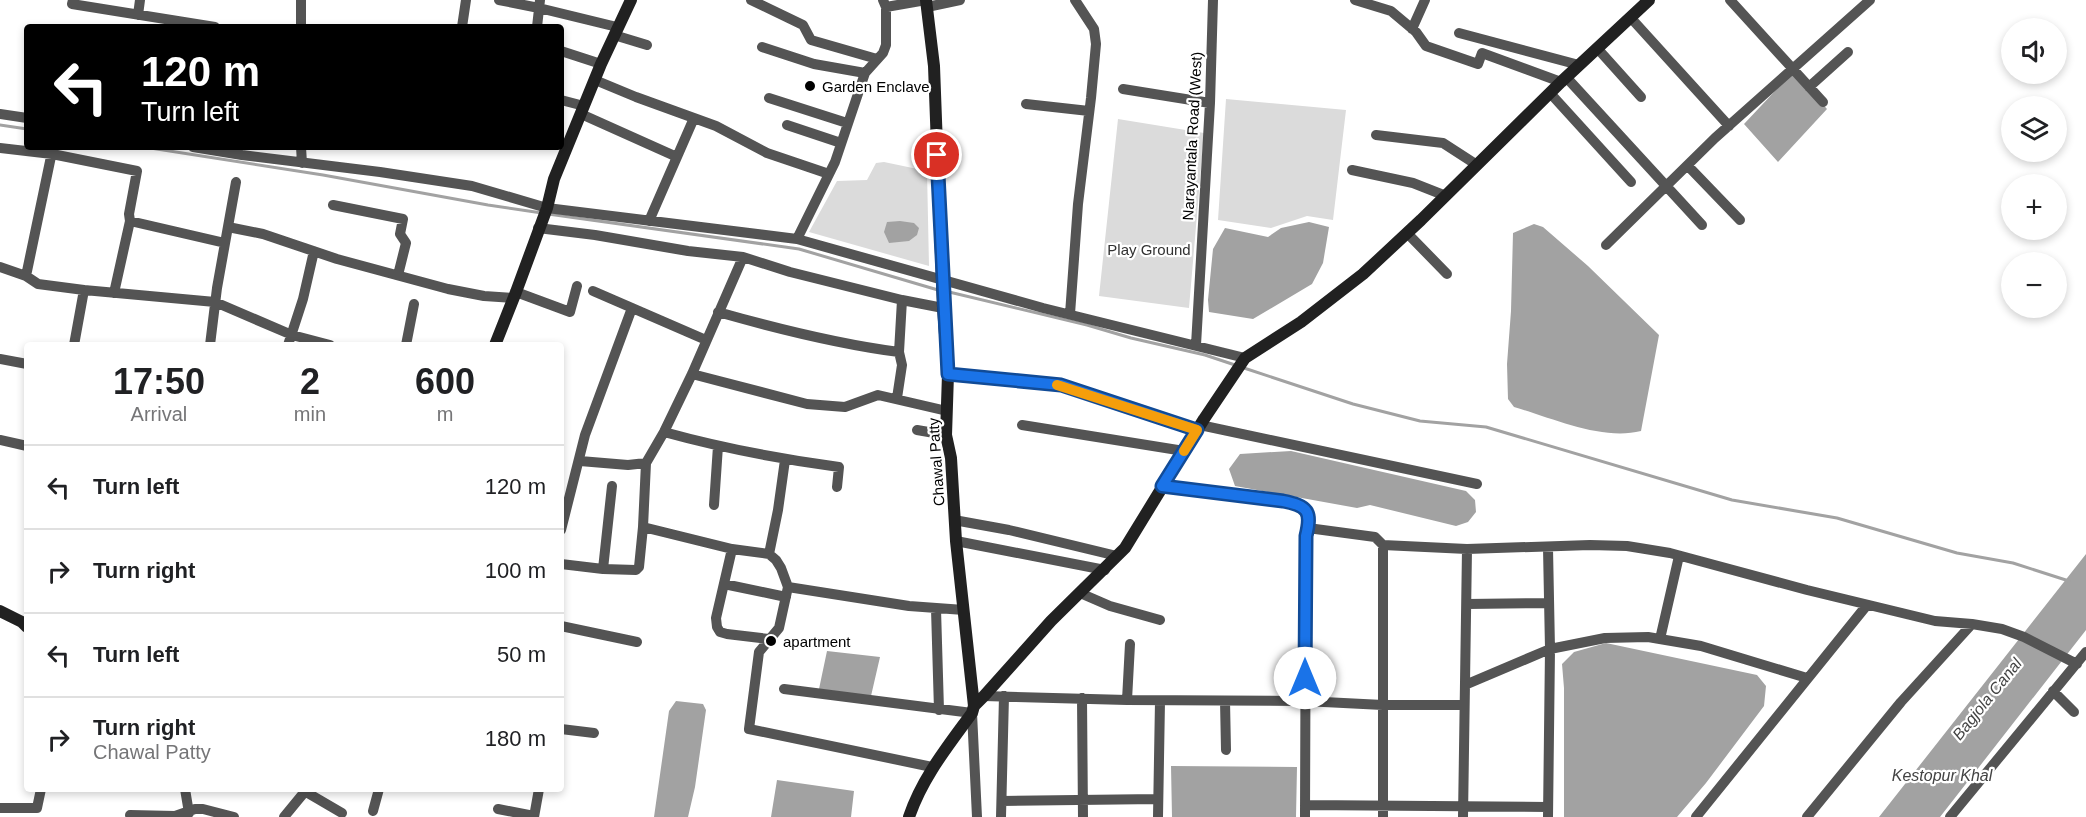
<!DOCTYPE html>
<meta charset="utf-8">
<style>
:root{--surface:#fff;--page:#f6f6f6;--text:#202124;--muted:#757577;--line:#e0e0e0}
body{margin:0;font-family:Helvetica,sans-serif;background:var(--page);color:var(--text);height:100vh;display:flex;flex-direction:column;font-size:22px;white-space:nowrap}
*{box-sizing:border-box;margin:0}
p{font-size:20px;color:var(--muted)}
.icon{flex:none;width:33px;height:33px;fill:none;stroke:currentColor;stroke-width:2;stroke-linecap:round;stroke-linejoin:round}
.map{position:relative;flex:1;overflow:hidden}
.panel{position:absolute;left:24px;top:342px;width:540px;height:450px;display:flex;flex-direction:column;background:var(--surface);border-radius:6px;box-shadow:0 3px 9px #0003}
.panel>*{flex:none}
.top-card{position:absolute;left:24px;top:24px;width:540px;height:126px;border-radius:6px;box-shadow:0 3px 9px #0003;background:#000;color:#fff;overflow:hidden}
.controls{position:absolute;left:2001px;top:18px;display:grid;gap:12px}
.controls a{display:grid;place-items:center;width:66px;height:66px;border-radius:50%;background:var(--surface);box-shadow:0 3px 9px #0003;font-size:30px}
.pin{position:absolute;display:grid;place-items:center;width:51px;height:51px;color:#fff;margin:-26px;border:3px solid #fff;border-radius:50%;box-shadow:0 2px 6px #0007}
.me{position:absolute;width:66px;margin:-33px;rotate:0deg;stroke-linejoin:round;filter:drop-shadow(0 0 4px #0008)}
.turn{display:flex;align-items:center;gap:21px;height:126px;padding:0 18px;font-size:27px}
.turn .icon{width:78px;height:78px;stroke-width:2.5}
.turn b{display:block;font-size:42px;line-height:51px}
.eta{display:flex;justify-content:space-evenly;align-items:center;height:102px;text-align:center}
.eta b{font-size:36px;font-weight:700;line-height:42px}
ul{padding:0;list-style:none}
li{display:flex;align-items:center;gap:18px;height:84px;padding:0 18px;border-top:2px solid var(--line)}
li div{flex:1}
li b{display:block;font-size:22px}
li em{font-style:normal}
.map>svg:first-child{display:block}
</style>
<div class="map">
<svg width="2086" height="817" viewBox="0 0 2086 817">
<rect width="100%" height="100%" fill="#fff"/>
<path fill="#dbdbdb" d="M 1226,99 L 1346,110 L 1333,220 L 1307,216 L 1271,228 L 1218,220 Z
M 1118,119 L 1204,133 L 1189,308 L 1099,296 Z
M 884,162 L 927,171 L 929,266 L 809,232 L 837,181 L 867,180 L 876,163 Z"/>
<path fill="#a2a2a2" d="M 1793,72 L 1827,109 L 1778,162 L 1744,124 Z
M 900,221 L 914,223 L 919,228 L 917,235 L 909,241 L 889,243 L 884,232 L 887,222 Z
M 1309,222 L 1329,227 L 1323,263 L 1312,284 L 1253,319 L 1209,312 L 1208,300 L 1213,249 L 1225,228 L 1268,237 L 1281,228 Z
M 1534,224 L 1543,227 L 1588,266 L 1659,335 L 1641,431 C 1602,441 1552,418 1514,407 L 1508,399 L 1507,364 L 1511,311 L 1513,233 Z
M 1291,451 L 1466,491 L 1475,500 L 1476,512 L 1468,522 L 1456,526 L 1370,505 L 1357,508 L 1235,486 L 1229,469 L 1240,454 Z
M 2086,554 L 2086,630 L 1940,817 L 1879,817 Z
M 1606,643 L 1757,675 L 1766,686 L 1764,706 L 1706,783 L 1677,817 L 1564,817 L 1564,688 L 1562,664 L 1574,652 Z
M 827,651 L 880,657 L 871,696 L 819,689 Z
M 676,701 L 703,704 L 706,710 L 695,787 L 688,817 L 654,817 L 669,711 Z
M 1171,766 L 1297,767 L 1296,817 L 1172,817 Z
M 777,780 L 854,791 L 851,817 L 771,817 Z"/>
<g fill="none" stroke-linecap="round" stroke-linejoin="round">
<path stroke="#a2a2a2" stroke-width="3" d="M 0,125 L 27,129
M 144,147 L 323,175 L 488,205 L 542,213
M 548,214 L 799,249 L 938,290
M 945,291 L 1087,325 L 1131,338 L 1205,355 L 1235,365
M 1244,368 L 1353,404 L 1420,421 L 1486,427 L 1732,500 L 1837,518 L 1957,553 L 2013,563 L 2069,581"/>
<path stroke="#545454" stroke-width="10" d="M 73,0 L 72,4 L 215,27
M 499,0 L 539,8 L 617,27
M 751,0 L 803,25 L 811,40 L 877,59
M 1355,0 L 1391,11 L 1416,32 L 1426,46 L 1478,64 L 1482,53 L 1561,82
M 1730,0 L 1823,102
M 886,7 L 926,0
M 927,7 L 960,0
M 138,15 L 140,0
M 1630,17 L 1729,126
M 301,27 L 301,0
M 462,27 L 466,0
M 537,27 L 540,0
M 1412,29 L 1425,0
M 1459,33 L 1579,65
M 614,35 L 647,45
M 762,47 L 814,64 L 865,73
M 1597,48 L 1641,97
M 561,51 L 601,64
M 1566,77 L 1702,225
M 595,80 L 636,97 L 716,126 L 767,153 L 829,174
M 1809,87 L 1848,52
M 1123,89 L 1210,103
M 1550,93 L 1631,182
M 769,98 L 847,123
M 561,100 L 584,106
M 1026,104 L 1089,111
M 0,114 L 27,118
M 581,114 L 677,157
M 787,125 L 841,143
M 1376,135 L 1443,143 L 1477,165
M 193,147 L 242,155 L 380,172 L 472,186 L 547,208 L 797,239 L 1043,308 L 1245,358
M 301,147 L 302,163
M 0,148 L 52,154 L 137,171 L 129,214 L 130,221 L 114,293
M 1688,166 L 1740,220
M 1352,170 L 1413,183 L 1446,196
M 333,205 L 403,219 L 400,234 L 406,243 L 398,275
M 130,221 L 225,243
M 649,221 L 694,118
M 228,227 L 263,234 L 337,259 L 448,289 L 484,296 L 513,298
M 538,228 L 595,235 L 688,251 L 743,257 L 790,272 L 902,300 L 943,308
M 1407,233 L 1447,274
M 797,239 L 835,162 L 865,73 L 883,53 L 886,45 L 886,7 L 883,0
M 1606,245 L 1715,138 L 1870,0
M 743,257 L 692,374 L 664,432 L 646,463 L 643,527 L 732,549 L 769,554
M 0,267 L 26,276 L 53,147
M 26,276 L 38,284 L 84,290
M 593,291 L 706,340
M 516,292 L 570,312 L 577,286
M 718,312 C 778,329 837,344 899,352
M 1070,314 L 1078,204 L 1091,98 L 1096,44 L 1094,29 L 1075,0
M 74,345 L 84,290 L 215,302 L 292,335 L 330,345
M 210,345 L 217,288 L 236,182
M 288,345 L 303,299 L 314,251
M 406,345 L 414,304
M 1196,345 L 1210,103 L 1213,0
M 0,359 L 27,364
M 692,374 L 807,404 L 845,407 L 878,395 L 947,411
M 948,374 L 1061,385 L 1197,430
M 897,398 L 902,365 L 899,352 L 902,300
M 1022,425 L 1184,451
M 1200,425 L 1477,484
M 917,430 L 946,435
M 664,432 C 722,448 780,459 839,467 L 837,487
M 0,440 L 27,446
M 785,460 L 778,510 L 769,554 L 776,560 L 781,568 L 788,587 L 779,628 L 759,652 L 749,729 L 932,767
M 580,461 L 628,465 L 646,463
M 1162,486 L 1283,501 C 1303,505 1310,506 1308,528
M 714,505 L 718,446
M 954,520 L 1009,530 L 1117,556
M 561,530 L 585,435 L 632,308
M 956,541 L 1105,570
M 1383,545 L 1467,549 L 1590,545 L 1627,546 L 1670,553 L 1807,590 L 1935,621 L 1972,624 L 2002,629 L 2024,637 L 2077,664
M 732,549 L 716,618 L 717,627 L 720,632 L 727,634 L 769,639
M 561,564 L 603,569 L 636,570 L 639,567 L 643,527
M 603,569 L 612,486
M 724,584 L 786,597
M 788,587 L 909,606 L 964,610
M 1080,593 L 1110,606 L 1160,620
M 1467,604 L 1549,603
M 936,609 L 939,710
M 561,626 L 637,642
M 1660,639 L 1679,556
M 1465,685 L 1550,649 L 1605,638 L 1648,637 L 1701,646 L 1807,678
M 784,689 L 972,713 L 977,817
M 2053,691 L 2074,712
M 984,696 L 1127,700 L 1304,701 L 1383,705 L 1464,705
M 1082,698 L 1083,817
M 1127,700 L 1130,644
M 1225,701 L 1226,750
M 561,729 L 594,733
M 185,789 L 189,813
M 306,792 L 342,813
M 1002,801 L 1158,799
M 1305,805 L 1548,807
M 0,808 L 37,808 L 41,789
M 498,809 L 534,816
M 373,811 L 379,789
M 130,815 L 175,816 L 195,809 L 203,809 L 234,817
M 284,817 L 307,789
M 534,817 L 539,789
M 1001,817 L 1004,696
M 1158,817 L 1160,701
M 1305,817 L 1306,536 L 1308,528 L 1375,537 L 1383,545 L 1383,817
M 1463,817 L 1467,549
M 1548,817 L 1550,649 L 1548,548
M 1696,817 L 1867,605
M 1807,817 L 1901,702 L 1972,624
M 1950,817 L 2086,652"/>
<path stroke="#212121" stroke-width="12" d="M 926,0 L 934,66 L 943,308 L 948,374 L 946,435 L 951,458 L 956,541 L 974,706
M 495,345 L 516,292 L 547,208 L 554,179 L 601,64 L 631,0
M 0,611 L 22,622 L 27,627
M 909,817 C 922,778 948,746 972,713 L 974,706 L 984,696 L 1051,621 L 1125,548 L 1204,419 L 1245,358 L 1301,322 L 1363,274 L 1421,220 L 1561,82 L 1649,0"/>
</g>
<g fill="none" stroke-linecap="round" stroke-linejoin="round">
<g stroke="#114b97" stroke-width="15">
<path id="route" d="M 937,155 L 948,374 L 1061,385 L 1197,430 L 1162,486 L 1283,501 C 1308,506 1312,511 1306,536 L 1305,678"/>
</g>
<use href="#route" stroke="#1a73e8" stroke-width="10"/>
<path stroke="#f59e0b" stroke-width="10" d="M 1057,385 L 1197,430 L 1184,451"/>
</g>
<g fill="#000" stroke="#fff" stroke-width="2">
<circle cx="810" cy="86" r="6"/>
<circle cx="771" cy="641" r="6"/>
</g>
<g text-anchor="middle" dominant-baseline="central" stroke-width="4.5" stroke-linejoin="round" paint-order="stroke">
<g font-size="15" fill="#000" stroke="#fff" text-anchor="start">
<text x="822" y="86">Garden Enclave</text>
<text x="783" y="641">apartment</text>
</g>
<g font-size="15" fill="#000" stroke="#fff">
<text transform="translate(1192 136) rotate(-87)">Narayantala Road (West)</text>
<text transform="translate(936 462) rotate(-94)">Chawal Patty</text>
</g>
<g font-size="15" fill="#323232" stroke="#fff">
<text x="1149" y="249">Play Ground</text>
</g>
<g font-size="16" font-style="italic" fill="#434343" stroke="#fff">
<text transform="translate(1987 699) rotate(-51)">Bagjola Canal</text>
<text x="1942" y="775">Kestopur Khal</text>
</g>
</g>
</svg>
<div class="controls">
<a><svg class="icon" aria-label="sound" viewBox="0 0 24 24"><path d="M4 9h4l5-4v14l-5-4H4zM17 9q2 3 0 6"/></svg></a>
<a><svg class="icon" aria-label="layers" viewBox="0 0 24 24"><path d="M12 4l9 5-9 5-9-5zM3 14l9 5 9-5"/></svg></a>
<a>+</a>
<a>−</a>
</div>
<div class="pin" style="left:937px;top:155px;background:#d93025"><svg class="icon" aria-label="arrive" viewBox="0 0 24 24"><path d="M6 21V4h12l-3 4 3 4H6"/></svg></div>
<svg class="me" style="left:1305px;top:678px" viewBox="-20 -20 40 40"><circle r="19" fill="#fff"/><path d="M0-13L10 11 0 6-10 11z" fill="#1a73e8"/></svg>
<div class="top-card">
<div class="turn"><svg class="icon" aria-label="left" viewBox="0 0 24 24"><path d="M17 20v-9H6M10 6l-5 5 5 5"/></svg><div><b>120 m</b>Turn left</div></div>
</div>
<section class="panel">
<div class="eta">
<div><b>17:50</b><p>Arrival</p></div>
<div><b>2</b><p>min</p></div>
<div><b>600</b><p>m</p></div>
</div>
<ul>
<li><svg class="icon" aria-label="left" viewBox="0 0 24 24"><path d="M17 20v-9H6M10 6l-5 5 5 5"/></svg><div><b>Turn left</b></div><em>120 m</em></li>
<li><svg class="icon" aria-label="right" viewBox="0 0 24 24"><path d="M7 20v-9h11M14 6l5 5-5 5"/></svg><div><b>Turn right</b></div><em>100 m</em></li>
<li><svg class="icon" aria-label="left" viewBox="0 0 24 24"><path d="M17 20v-9H6M10 6l-5 5 5 5"/></svg><div><b>Turn left</b></div><em>50 m</em></li>
<li><svg class="icon" aria-label="right" viewBox="0 0 24 24"><path d="M7 20v-9h11M14 6l5 5-5 5"/></svg><div><b>Turn right</b><p>Chawal Patty</p></div><em>180 m</em></li>
</ul>
</section>
</div>
